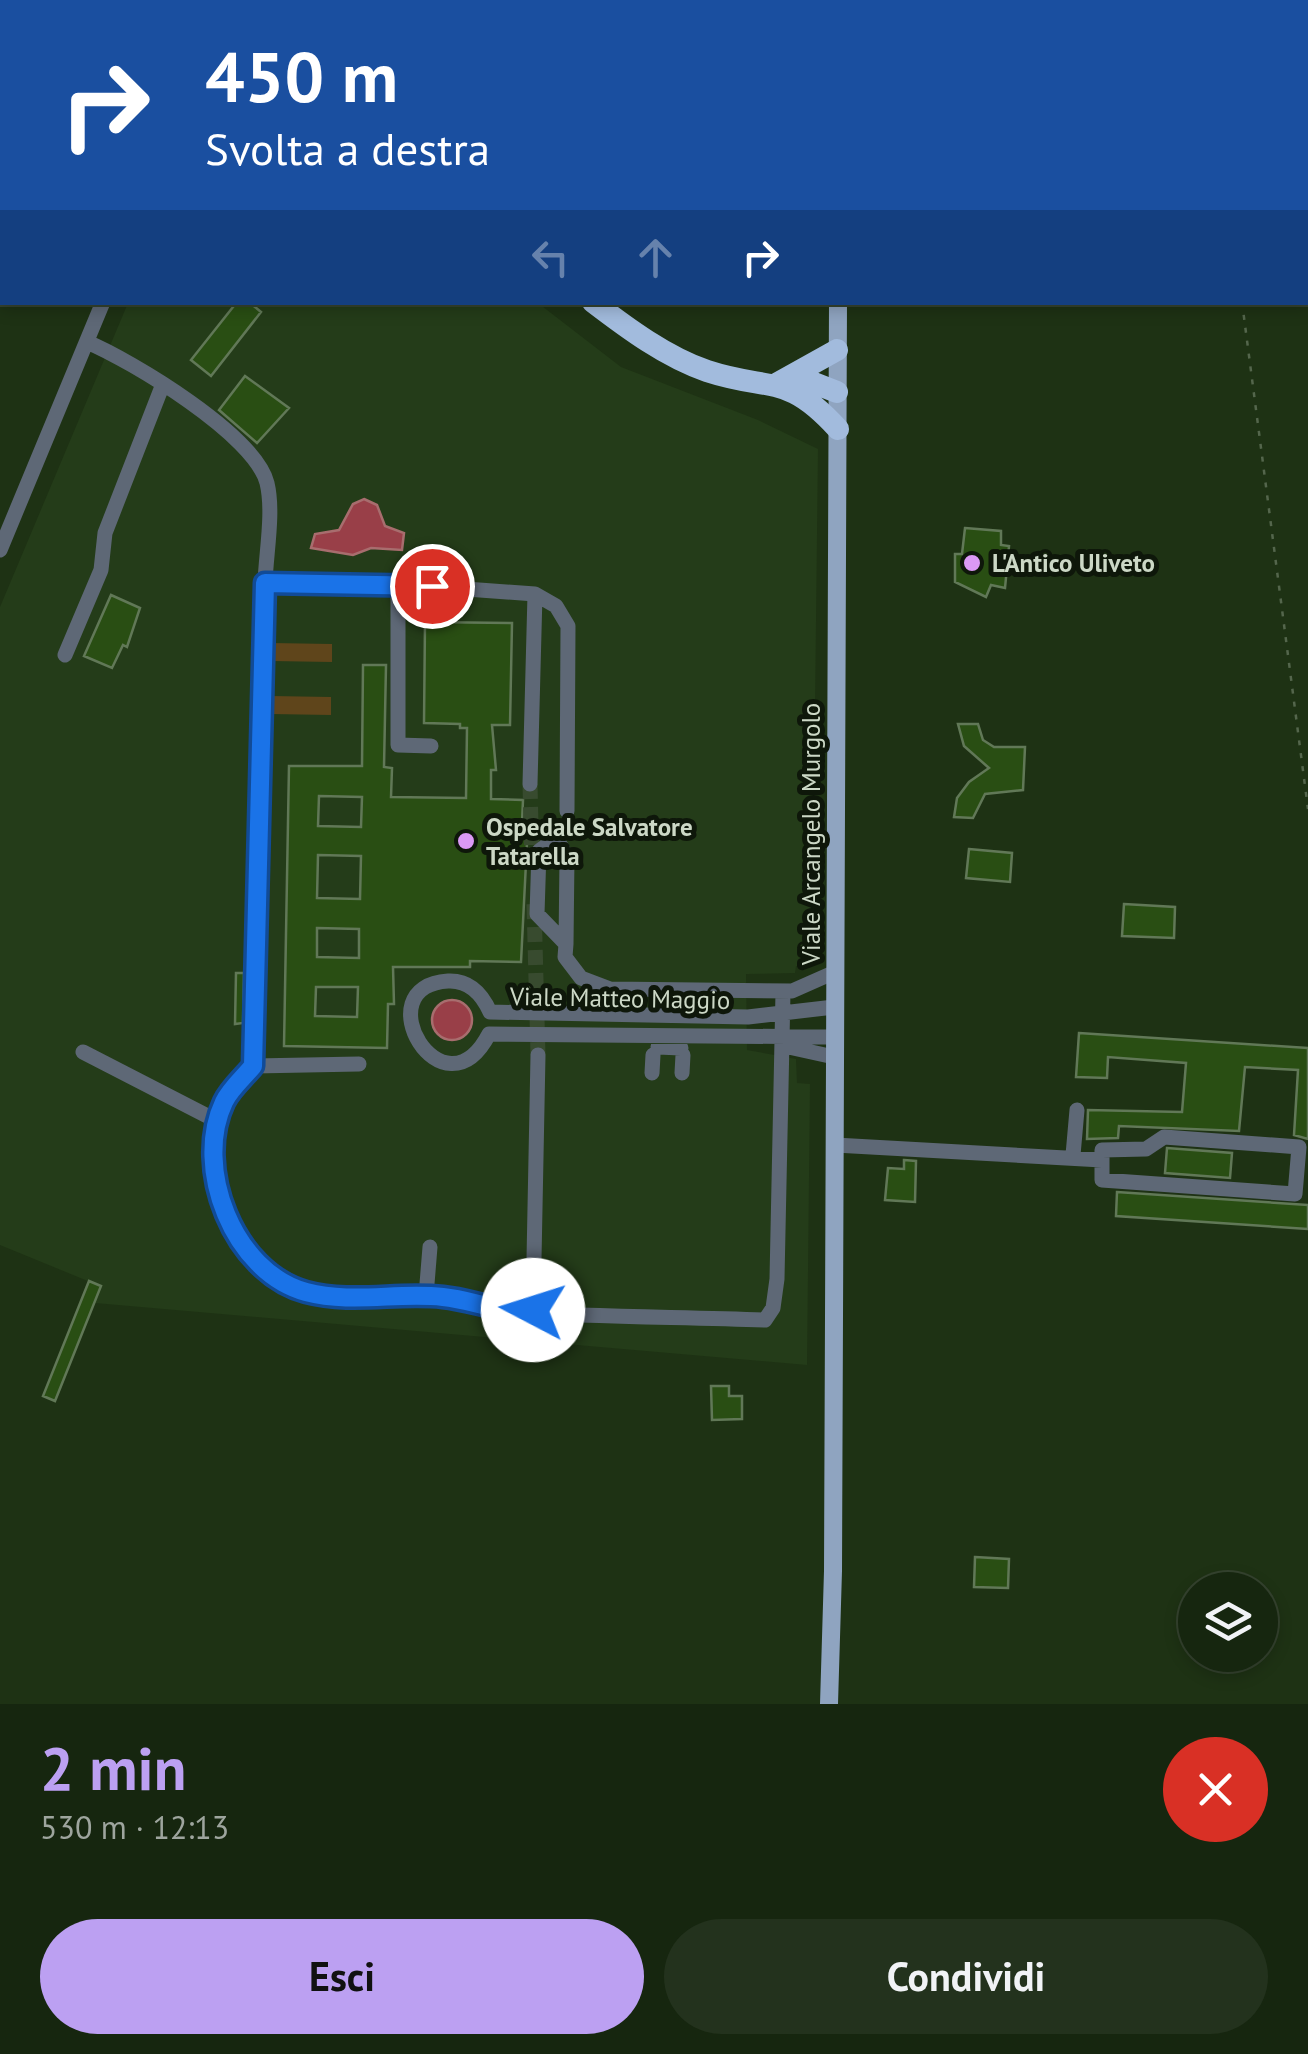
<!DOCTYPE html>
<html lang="it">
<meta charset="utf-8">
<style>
:root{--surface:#16260f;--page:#23321d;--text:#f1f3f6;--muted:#9ea59e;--line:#35432f;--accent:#bca0f2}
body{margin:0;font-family:"PT Sans",sans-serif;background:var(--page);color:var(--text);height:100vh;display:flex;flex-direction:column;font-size:38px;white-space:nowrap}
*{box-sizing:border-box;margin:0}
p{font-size:32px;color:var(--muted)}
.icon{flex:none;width:55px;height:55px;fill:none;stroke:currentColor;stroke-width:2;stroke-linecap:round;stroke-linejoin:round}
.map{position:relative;height:1704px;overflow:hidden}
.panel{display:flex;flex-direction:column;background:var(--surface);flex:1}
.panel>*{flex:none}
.hud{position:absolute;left:0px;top:0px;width:1310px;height:305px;box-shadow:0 5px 15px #0003,0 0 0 2px var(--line);background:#1a4fa0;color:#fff;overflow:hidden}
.tools{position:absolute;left:1178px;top:1572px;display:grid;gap:20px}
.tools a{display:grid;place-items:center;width:100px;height:100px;border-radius:50%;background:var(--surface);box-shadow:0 5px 15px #0003,0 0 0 2px var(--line);font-size:50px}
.pin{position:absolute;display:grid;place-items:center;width:85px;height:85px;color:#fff;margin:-42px;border:5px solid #fff;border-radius:50%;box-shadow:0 2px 10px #0007}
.me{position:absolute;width:110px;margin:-55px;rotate:275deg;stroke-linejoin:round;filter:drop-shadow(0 0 8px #0008)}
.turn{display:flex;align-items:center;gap:35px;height:210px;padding:0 40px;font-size:45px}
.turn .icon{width:130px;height:130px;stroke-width:2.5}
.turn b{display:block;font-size:70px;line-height:85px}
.lanes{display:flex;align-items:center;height:95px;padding:0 40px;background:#0003;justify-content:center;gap:50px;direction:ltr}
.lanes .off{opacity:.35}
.round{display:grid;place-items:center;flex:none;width:105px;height:105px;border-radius:52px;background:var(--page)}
.overview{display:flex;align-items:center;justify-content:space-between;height:170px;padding:0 40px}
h1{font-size:60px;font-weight:700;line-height:75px;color:var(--accent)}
.cta{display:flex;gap:20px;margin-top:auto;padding:20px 40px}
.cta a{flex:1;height:115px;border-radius:60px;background:var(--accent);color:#111;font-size:40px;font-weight:700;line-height:115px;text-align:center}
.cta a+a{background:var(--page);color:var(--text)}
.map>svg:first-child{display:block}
</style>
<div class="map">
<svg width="1308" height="1704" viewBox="0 0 1308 1704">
<rect width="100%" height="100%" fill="#1e3214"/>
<path fill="#243c19" d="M 128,303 L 538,303 L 621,367 L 758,420 L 818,449 L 812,966 L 796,966 L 795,973 L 746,974 L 747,1050 L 796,1059 L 797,1083 L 810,1084 L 807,1365 L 95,1303 L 100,1286 L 0,1245 L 0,607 Z"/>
<path fill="#5f451b" d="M 271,643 L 332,644 L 332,662 L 271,661 Z
M 271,696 L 331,697 L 331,715 L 270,714 Z"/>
<path fill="#993f48" stroke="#a86d6e" stroke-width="2.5" d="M 364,499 L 377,505 L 385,526 L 404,533 L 402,550 L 371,548 L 353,555 L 311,548 L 315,534 L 339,530 L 353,504 Z
M432 1020a20 20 0 1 1 40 0a20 20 0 1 1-40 0Z"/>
<path fill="#294e13" stroke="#617857" stroke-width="2.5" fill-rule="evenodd" d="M 237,302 L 249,302 L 261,312 L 211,376 L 191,360 Z
M 245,376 L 289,408 L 257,443 L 219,410 Z
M 965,528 L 1001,531 L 1001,545 L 1009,546 L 1005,588 L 991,585 L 986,597 L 955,582 L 955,554 L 962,554 Z
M 111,595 L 140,608 L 127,647 L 123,645 L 112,668 L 84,656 Z
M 425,622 L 512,623 L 510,725 L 492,725 L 496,770 L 491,770 L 491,799 L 523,800 L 522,823 L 528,823 L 521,962 L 470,961 L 470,967 L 393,967 L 394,1004 L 388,1004 L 387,1048 L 284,1046 L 289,766 L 362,766 L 363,665 L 386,665 L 384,767 L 392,768 L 391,797 L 466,798 L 467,728 L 460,728 L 460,724 L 424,723 ZM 319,796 L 362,797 L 361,827 L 318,826 ZM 318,855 L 361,856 L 360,899 L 317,898 ZM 317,928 L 359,929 L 359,958 L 317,957 ZM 316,987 L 358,987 L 357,1017 L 315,1016 Z
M 958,724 L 978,724 L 983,740 L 994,747 L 1025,747 L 1023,790 L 985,794 L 973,818 L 954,817 L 957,798 L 969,782 L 989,768 L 964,746 Z
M 969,849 L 1012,853 L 1010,882 L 966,878 Z
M 1124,904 L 1175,907 L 1174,938 L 1122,936 Z
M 236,973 L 244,973 L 243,1023 L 235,1024 Z
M 1079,1033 L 1308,1048 L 1308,1139 L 1294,1135 L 1298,1070 L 1245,1067 L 1239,1131 L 1119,1126 L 1118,1138 L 1087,1139 L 1088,1110 L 1182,1112 L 1186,1063 L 1108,1057 L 1107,1078 L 1076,1077 Z
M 1167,1148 L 1232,1153 L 1230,1178 L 1165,1173 Z
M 904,1160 L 916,1161 L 915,1202 L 885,1200 L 888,1168 L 904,1169 Z
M 1117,1192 L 1308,1205 L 1308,1229 L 1116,1216 Z
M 89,1281 L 101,1286 L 55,1401 L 43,1396 Z
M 711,1386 L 729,1386 L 729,1396 L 742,1396 L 742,1419 L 712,1420 Z
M 975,1557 L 1009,1559 L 1008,1588 L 974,1587 Z"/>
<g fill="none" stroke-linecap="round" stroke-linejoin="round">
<path stroke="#384b2f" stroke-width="15" stroke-dasharray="15 8" stroke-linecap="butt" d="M 530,784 L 532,866
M 534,904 L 538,1055"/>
<path stroke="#54664c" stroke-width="2.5" stroke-dasharray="5 8" stroke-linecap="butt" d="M 1206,0 L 1207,2
M 1242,302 L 1308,809"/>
<path stroke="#5e6876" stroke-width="15" d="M 729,0 L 729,2
M 776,0 L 776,2
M 223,2 L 224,0
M 0,145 L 2,146
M 87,342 C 132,361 255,435 267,483 C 274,512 266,553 265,583
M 0,550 L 103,302
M 398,584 L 398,745 L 431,746
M 535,594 L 556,606 L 568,626 L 567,811
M 65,655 L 101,570 L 105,533 L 163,384
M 530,784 L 535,594 L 398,584 L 265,583 L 253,1066 C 244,1077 230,1089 224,1101 C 192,1167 234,1269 304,1291 C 346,1305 390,1294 432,1296 C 460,1298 486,1310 514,1312 C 597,1317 682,1317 765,1320 L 773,1308 L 777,1279 L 783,992
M 566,944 L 537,914 L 539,851 L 547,845 L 561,846 L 567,857 L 566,944 L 565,957 L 581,978 L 610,989 L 792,991 L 835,972
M 834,1037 L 489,1034 C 443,1122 363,986 448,981 C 469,980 482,994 490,1012 L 748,1017 L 834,1007
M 784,1046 L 834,1057
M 658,1047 L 681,1048
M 83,1052 L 219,1122
M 253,1066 L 359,1064
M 652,1073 L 653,1055
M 682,1073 L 683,1055
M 1164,1137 L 1299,1147 L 1295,1194 L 1102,1180 L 1102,1150 L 1146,1149 Z
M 835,1145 L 1102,1160
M 1073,1155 L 1077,1110
M 426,1296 L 430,1247
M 533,1310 L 538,1055"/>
<path stroke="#8fa4c0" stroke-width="18" d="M 829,1704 L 833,1571 L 838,302"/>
<path stroke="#a2bbdd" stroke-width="22" d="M 848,0 L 853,2
M 953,0 L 994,2
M 924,2 L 931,0
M 0,88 L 2,89
M 593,302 C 627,328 666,357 707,371 C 771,392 786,372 838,429
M 796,376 L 837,392
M 776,384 L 837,350"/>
</g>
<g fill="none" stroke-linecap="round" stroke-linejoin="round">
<g stroke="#114b97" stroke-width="25">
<path id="route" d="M 432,586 L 265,583 L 253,1066 C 244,1077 230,1089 224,1102 C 193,1167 233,1272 306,1292 C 352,1304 397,1292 443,1297 C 474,1300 501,1314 533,1310"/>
</g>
<use href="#route" stroke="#1a73e8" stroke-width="18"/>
</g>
<g fill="#db99f5" stroke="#0e170a" stroke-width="4">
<circle cx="972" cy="563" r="10"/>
<circle cx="466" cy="841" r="10"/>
</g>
<g text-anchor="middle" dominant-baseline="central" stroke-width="10" stroke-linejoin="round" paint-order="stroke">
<g font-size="25" font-weight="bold" fill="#ccd8c6" stroke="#0e170a" text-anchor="start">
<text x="992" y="563">L'Antico Uliveto</text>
<text x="486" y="827">Ospedale Salvatore<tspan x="486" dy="29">Tatarella</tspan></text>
</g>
<g font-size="25" fill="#ccd8c6" stroke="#0e170a">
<text transform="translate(811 834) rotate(-90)">Viale Arcangelo Murgolo</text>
<text transform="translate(620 998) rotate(1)">Viale Matteo Maggio</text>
</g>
</g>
</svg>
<div class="tools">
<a><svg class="icon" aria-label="layers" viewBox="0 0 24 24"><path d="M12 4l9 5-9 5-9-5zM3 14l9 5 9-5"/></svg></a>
</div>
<div class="pin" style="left:432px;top:586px;background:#d93025"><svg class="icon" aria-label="arrive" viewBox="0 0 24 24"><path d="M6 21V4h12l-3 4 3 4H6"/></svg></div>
<svg class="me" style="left:533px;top:1310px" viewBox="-20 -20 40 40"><circle r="19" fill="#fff"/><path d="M0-13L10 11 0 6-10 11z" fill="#1a73e8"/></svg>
<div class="hud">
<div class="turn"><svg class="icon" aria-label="right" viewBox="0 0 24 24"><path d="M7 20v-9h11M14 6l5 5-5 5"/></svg><div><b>450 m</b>Svolta a destra</div></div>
<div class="lanes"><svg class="icon off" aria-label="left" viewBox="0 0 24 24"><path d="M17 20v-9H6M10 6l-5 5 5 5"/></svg><svg class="icon off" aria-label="ahead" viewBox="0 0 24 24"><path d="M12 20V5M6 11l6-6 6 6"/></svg><svg class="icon" aria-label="right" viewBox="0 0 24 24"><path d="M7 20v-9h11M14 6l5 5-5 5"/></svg></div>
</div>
</div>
<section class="panel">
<div class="overview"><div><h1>2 min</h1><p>530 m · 12:13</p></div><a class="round" style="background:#d93025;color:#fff"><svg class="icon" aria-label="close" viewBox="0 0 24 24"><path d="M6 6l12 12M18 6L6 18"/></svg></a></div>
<div class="cta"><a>Esci</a><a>Condividi</a></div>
</section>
